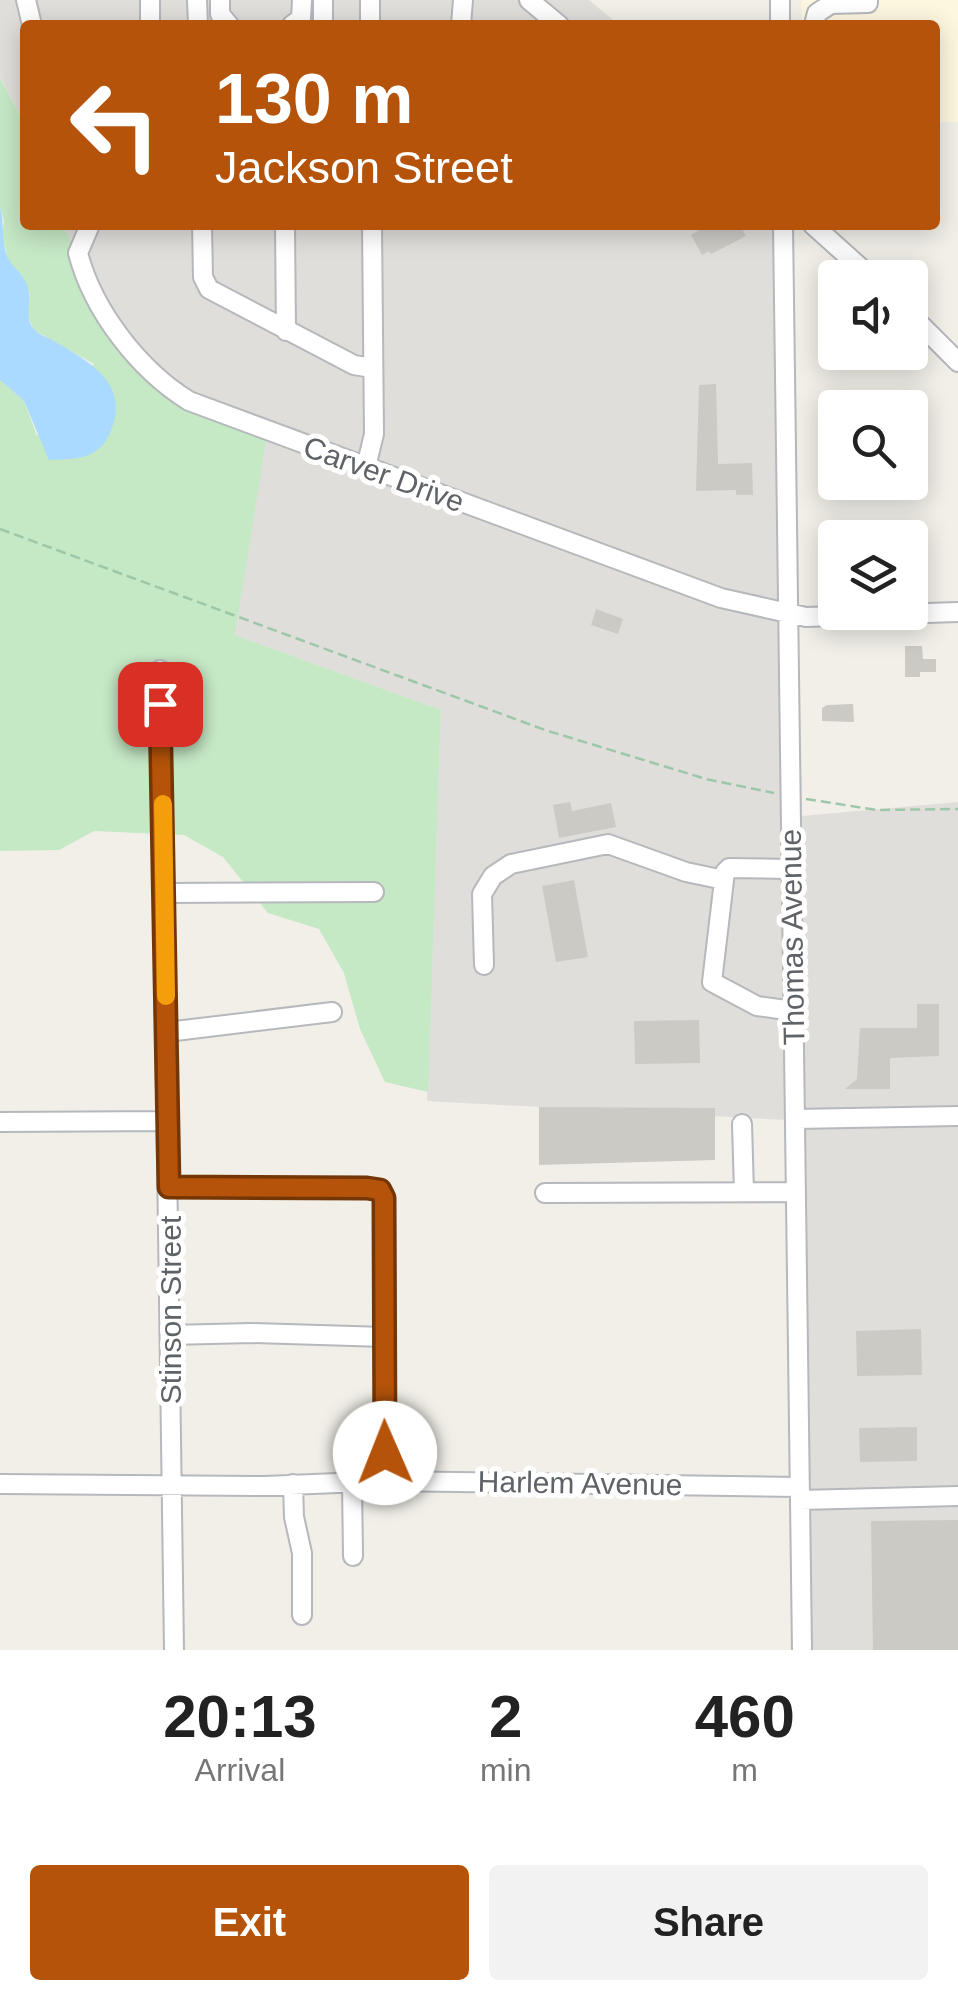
<!DOCTYPE html>
<style>
:root{--surface:#fff;--page:#f2f2f2;--text:#222;--muted:#767676;--accent:#b45309}
body{margin:0;font-family:Arial,sans-serif;background:var(--page);color:var(--text);height:100vh;display:flex;flex-direction:column;font-size:38px;white-space:nowrap}
*{box-sizing:border-box;margin:0}
p{font-size:32px;color:var(--muted)}
.icon{flex:none;width:55px;height:55px;fill:none;stroke:currentColor;stroke-width:2;stroke-linecap:round;stroke-linejoin:round}
.map{position:relative;height:1650px;overflow:hidden}
.details{display:flex;flex-direction:column;background:var(--surface);flex:1}
.details>*{flex:none}
.top-card{position:absolute;left:20px;top:20px;width:920px;height:210px;border-radius:10px;box-shadow:0 5px 25px #0003;background:#b45309;color:#fff;overflow:hidden}
.tools{position:absolute;left:818px;top:260px;display:grid;gap:20px}
.tools a{display:grid;place-items:center;width:110px;height:110px;border-radius:10px;background:var(--surface);box-shadow:0 5px 25px #0003;font-size:50px}
.pin{position:absolute;display:grid;place-items:center;width:85px;height:85px;color:#fff;margin:-42px;border-radius:20px;box-shadow:0 5px 15px #0006}
.me{position:absolute;width:110px;margin:-55px;rotate:359deg;stroke-linejoin:round;filter:drop-shadow(0 0 8px #0008)}
.turn{display:flex;align-items:center;gap:35px;height:210px;padding:0 30px;font-size:45px}
.turn .icon{width:130px;height:130px;stroke-width:2.5}
.turn b{display:block;font-size:70px;line-height:85px}
.eta{display:flex;justify-content:space-evenly;align-items:center;height:170px;text-align:center}
.eta b{font-size:60px;font-weight:700;line-height:70px}
.action{display:flex;gap:20px;margin-top:auto;padding:20px 30px}
.action a{flex:1;height:115px;border-radius:10px;background:var(--accent);color:#fff;font-size:40px;font-weight:700;line-height:115px;text-align:center}
.action a+a{background:var(--page);color:var(--text)}
.map>svg:first-child{display:block}
</style>
<div class="map">
<svg width="958" height="1650" viewBox="0 0 958 1650">
<rect width="100%" height="100%" fill="#f1efe8"/>
<path fill="#fef7e0" d="M 801,0 L 958,0 L 958,122 L 935,122 L 935,25 L 802,25 Z"/>
<path fill="#e0deda" d="M 0,0 L 589,0 L 619,25 L 25,25 L 25,125 L 0,77 Z
M 62,225 L 776,225 L 787,1120 L 427,1101 L 441,710 L 235,635 L 265,441 L 172,387 L 114,318 Z
M 790,225 L 802,816 L 958,802 L 958,1650 L 809,1650 Z"/>
<path fill="#c5e8c5" d="M 0,78 L 25,125 L 25,225 L 62,225 L 114,318 L 172,387 L 266,441 L 235,635 L 441,710 L 428,1092 L 385,1082 L 360,1029 L 344,973 L 319,929 L 268,913 L 223,857 L 184,835 L 94,831 L 59,850 L 0,851 L 0,380 L 24,401 L 37,436 L 94,364 L 34,330 L 27,315 L 30,294 L 8,259 L 2,236 L 4,221 L 0,207 Z"/>
<path fill="#aadaff" d="M 0,207 C 5,224 0,244 9,260 C 17,272 26,276 29,292 C 31,305 24,318 34,329 C 38,334 48,338 54,341 C 90,362 133,385 109,435 C 97,460 74,459 49,460 L 24,401 L 0,380 Z"/>
<path fill="#cccac5" d="M 701,225 L 740,225 L 746,236 L 711,254 L 709,251 L 702,255 L 691,235 L 703,228 Z
M 716,384 L 718,464 L 752,463 L 753,495 L 736,495 L 736,490 L 696,491 L 699,385 Z
M 596,609 L 623,619 L 618,634 L 591,625 Z
M 905,646 L 922,646 L 923,659 L 936,659 L 936,672 L 920,672 L 920,677 L 905,677 Z
M 853,704 L 854,722 L 822,721 L 822,708 L 827,705 Z
M 570,802 L 572,811 L 611,803 L 616,827 L 559,838 L 553,805 Z
M 574,880 L 588,957 L 556,962 L 542,886 Z
M 917,1004 L 939,1004 L 939,1056 L 890,1058 L 890,1089 L 845,1089 L 857,1079 L 860,1028 L 917,1028 Z
M 699,1020 L 700,1063 L 635,1064 L 634,1021 Z
M 539,1107 L 715,1108 L 715,1160 L 539,1165 Z
M 921,1329 L 922,1375 L 857,1376 L 856,1331 Z
M 917,1427 L 917,1461 L 860,1462 L 859,1428 Z
M 958,1520 L 958,1650 L 873,1650 L 871,1521 Z"/>
<g fill="none" stroke-linecap="round" stroke-linejoin="round">
<g stroke="#b5b8bc" stroke-width="22">
<path id="minor" d="M 26,0 L 32,25
M 150,0 L 150,25
M 197,0 L 198,25
M 220,0 L 220,14 L 229,25
M 323,0 L 323,25
M 370,0 L 370,25
M 529,0 L 559,25
M 780,0 L 780,25
M 292,25 L 301,18 L 302,0
M 461,25 L 463,0
M 814,25 L 817,13 L 831,4 L 868,3 L 868,0
M 90,225 L 78,253 C 93,311 139,370 189,401 L 721,598 L 806,617 L 958,612
M 202,225 L 203,277 L 209,289 L 354,365 L 372,368
M 285,225 L 286,331
M 783,225 L 802,1650
M 813,225 L 872,278
M 910,314 L 958,362
M 366,467 L 374,434 L 372,225
M 160,670 L 174,1650
M 791,869 L 729,868 L 725,872 L 712,982 L 757,1006 L 793,1011
M 164,893 L 374,892
M 484,965 L 482,894 L 493,876 L 511,864 L 608,844 L 686,872 L 724,880
M 167,1032 L 332,1012
M 795,1119 L 958,1116
M 0,1122 L 168,1121
M 742,1124 L 744,1192
M 169,1187 L 367,1188 L 380,1191 L 385,1198 L 386,1481
M 545,1193 L 796,1192
M 170,1335 L 251,1333 L 385,1337
M 352,1482 L 353,1556
M 0,1484 L 265,1486 L 386,1481 L 799,1487
M 293,1484 L 294,1517 L 302,1553 L 302,1615
M 800,1500 L 958,1496"/>
</g>
<path stroke="#9cc7a9" stroke-width="2.5" stroke-dasharray="10 5" stroke-linecap="butt" d="M 0,529 L 545,730 L 706,779 L 774,793
M 806,799 L 877,810 L 958,809"/>
<use href="#minor" stroke="#fff" stroke-width="18"/>
</g>
<g fill="none" stroke-linecap="round" stroke-linejoin="round">
<g stroke="#753606" stroke-width="25">
<path id="route" d="M 160,704 L 169,1187 L 367,1188 L 380,1190 L 384,1198 L 385,1453"/>
</g>
<use href="#route" stroke="#b45309" stroke-width="18"/>
<path stroke="#f59e0b" stroke-width="18" d="M 163,804 L 166,996"/>
</g>
<g text-anchor="middle" dominant-baseline="central" stroke-width="10" stroke-linejoin="round" paint-order="stroke">
<g font-size="30" fill="#5f6368" stroke="#fff">
<text transform="translate(384 474) rotate(20)">Carver Drive</text>
<text transform="translate(792 937) rotate(-91)">Thomas Avenue</text>
<text transform="translate(170 1310) rotate(-90)">Stinson Street</text>
<text transform="translate(580 1483) rotate(1)">Harlem Avenue</text>
</g>
</g>
</svg>
<div class="tools">
<a><svg class="icon" aria-label="sound" viewBox="0 0 24 24"><path d="M4 9h4l5-4v14l-5-4H4zM17 9q2 3 0 6"/></svg></a>
<a><svg class="icon" aria-label="search" viewBox="0 0 24 24"><circle cx="10" cy="10" r="6"/><path d="M15 15l6 6"/></svg></a>
<a><svg class="icon" aria-label="layers" viewBox="0 0 24 24"><path d="M12 4l9 5-9 5-9-5zM3 14l9 5 9-5"/></svg></a>
</div>
<div class="pin" style="left:160px;top:704px;background:#d93025"><svg class="icon" aria-label="arrive" viewBox="0 0 24 24"><path d="M6 21V4h12l-3 4 3 4H6"/></svg></div>
<svg class="me" style="left:385px;top:1453px" viewBox="-20 -20 40 40"><circle r="19" fill="#fff"/><path d="M0-13L10 11 0 6-10 11z" fill="#b45309"/></svg>
<div class="top-card">
<div class="turn"><svg class="icon" aria-label="left" viewBox="0 0 24 24"><path d="M17 20v-9H6M10 6l-5 5 5 5"/></svg><div><b>130 m</b>Jackson Street</div></div>
</div>
</div>
<section class="details">
<div class="eta">
<div><b>20:13</b><p>Arrival</p></div>
<div><b>2</b><p>min</p></div>
<div><b>460</b><p>m</p></div>
</div>
<div class="action"><a>Exit</a><a>Share</a></div>
</section>
